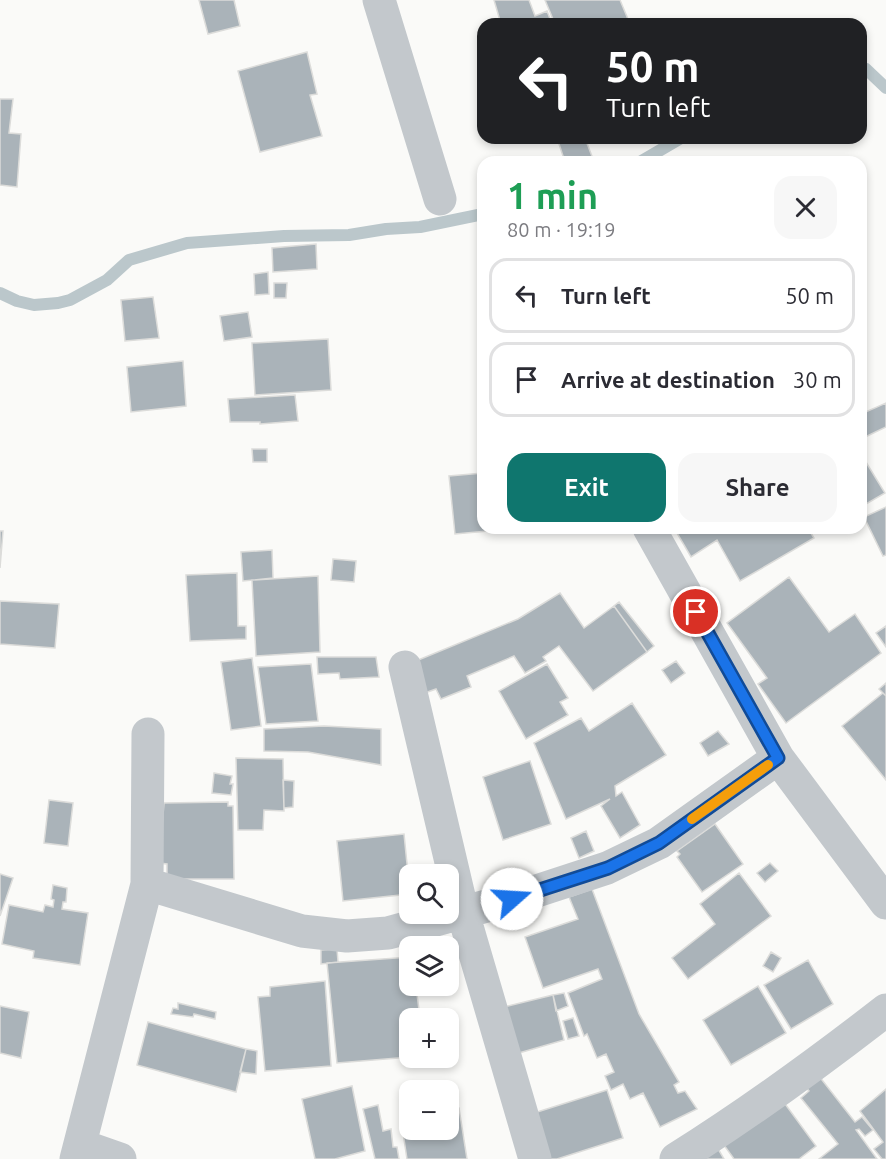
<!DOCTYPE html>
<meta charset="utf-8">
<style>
:root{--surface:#fff;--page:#f7f7f7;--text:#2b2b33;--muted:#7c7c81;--line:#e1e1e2;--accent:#0f766e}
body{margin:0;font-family:Ubuntu,sans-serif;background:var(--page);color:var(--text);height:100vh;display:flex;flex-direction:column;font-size:22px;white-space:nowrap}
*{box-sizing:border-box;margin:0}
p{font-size:20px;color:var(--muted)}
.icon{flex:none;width:33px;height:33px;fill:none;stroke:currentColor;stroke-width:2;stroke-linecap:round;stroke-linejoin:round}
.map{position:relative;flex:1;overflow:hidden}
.side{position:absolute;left:477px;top:156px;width:390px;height:378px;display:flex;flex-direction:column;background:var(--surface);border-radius:18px;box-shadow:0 3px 9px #0003}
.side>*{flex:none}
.guide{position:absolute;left:477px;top:18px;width:390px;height:126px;border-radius:18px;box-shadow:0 3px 9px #0003;background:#202124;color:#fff;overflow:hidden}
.fabs{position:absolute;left:399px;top:864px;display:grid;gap:12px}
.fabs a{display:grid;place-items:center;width:60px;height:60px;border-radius:12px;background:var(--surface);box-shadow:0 3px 9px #0003;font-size:30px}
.pin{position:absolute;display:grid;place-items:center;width:51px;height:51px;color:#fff;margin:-26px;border:3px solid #fff;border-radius:50%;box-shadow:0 2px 6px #0007}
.me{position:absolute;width:66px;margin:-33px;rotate:71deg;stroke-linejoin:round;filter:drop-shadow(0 0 4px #0008)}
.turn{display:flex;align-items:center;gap:21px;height:126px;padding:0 30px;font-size:27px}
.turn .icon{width:78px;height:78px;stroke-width:2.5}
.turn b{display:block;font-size:42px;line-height:51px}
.round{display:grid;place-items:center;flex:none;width:63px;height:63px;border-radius:18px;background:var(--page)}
.headline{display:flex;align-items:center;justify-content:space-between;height:102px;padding:0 30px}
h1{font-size:36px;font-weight:600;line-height:45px;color:#1e9e55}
.button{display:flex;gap:12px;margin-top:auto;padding:12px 30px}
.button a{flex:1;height:69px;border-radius:18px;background:var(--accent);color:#fff;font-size:24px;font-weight:600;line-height:69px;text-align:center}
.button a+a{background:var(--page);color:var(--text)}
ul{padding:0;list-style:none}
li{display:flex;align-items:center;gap:18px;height:75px;margin:0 12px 9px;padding:0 18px;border:3px solid var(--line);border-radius:18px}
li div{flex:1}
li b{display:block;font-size:22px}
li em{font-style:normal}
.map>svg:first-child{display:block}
</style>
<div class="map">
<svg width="886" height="1159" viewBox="0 0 886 1159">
<rect width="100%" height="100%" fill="#fafaf8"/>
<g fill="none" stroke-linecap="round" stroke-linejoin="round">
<path stroke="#bbc7cb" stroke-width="12" d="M 861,68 L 866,69 L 886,88
M 640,162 L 681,138
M 0,293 L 17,301 L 34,305 L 58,303 L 70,300 L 107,280 L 129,260 L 187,243 L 284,236 L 349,235 L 386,229 L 420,227 L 483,214"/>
</g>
<path fill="#aab3b9" stroke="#dcdcda" stroke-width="1.5" d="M 199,0 L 234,0 L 240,26 L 208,34 Z
M 494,0 L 529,0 L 535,16 L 547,11 L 552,24 L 528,22 L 501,24 Z
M 545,0 L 620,0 L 630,24 L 555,24 Z
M 307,52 L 317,94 L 310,95 L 322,136 L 260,152 L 238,71 Z
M 0,99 L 13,99 L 9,133 L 21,134 L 17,187 L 0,185 Z
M 557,138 L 585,138 L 593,159 L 584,162 L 565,162 Z
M 548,159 L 561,159 L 562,162 L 548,162 Z
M 316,244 L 317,269 L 273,272 L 272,248 Z
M 268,272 L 269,294 L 255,295 L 254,274 Z
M 274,283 L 287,283 L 286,298 L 274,298 Z
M 153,297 L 159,338 L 125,341 L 121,300 Z
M 248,312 L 252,337 L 224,341 L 220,316 Z
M 328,339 L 331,390 L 255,395 L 252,343 Z
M 183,361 L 186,406 L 131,412 L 127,367 Z
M 295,395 L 298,421 L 260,424 L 260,422 L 230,422 L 228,399 Z
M 886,403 L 886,427 L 861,439 L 861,414 Z
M 252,449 L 267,449 L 267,462 L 253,462 Z
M 861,454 L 885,493 L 861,507 Z
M 483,473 L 483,528 L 488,528 L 488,531 L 455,534 L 449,476 Z
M 886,507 L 886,555 L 883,556 L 864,517 Z
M 674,528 L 808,528 L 814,538 L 740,581 L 717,540 L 691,557 Z
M 0,531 L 3,531 L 0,568 Z
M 272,550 L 273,578 L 243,581 L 241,552 Z
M 333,559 L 356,561 L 354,582 L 331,580 Z
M 237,573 L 238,626 L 246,626 L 246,639 L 190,641 L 186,575 Z
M 318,576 L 320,652 L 256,656 L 252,580 Z
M 789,577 L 829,632 L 855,614 L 881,653 L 786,723 L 758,684 L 767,678 L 727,623 Z
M 560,593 L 584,628 L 614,606 L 647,652 L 593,691 L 559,646 L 543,657 L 546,661 L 525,673 L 514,656 L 467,676 L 471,687 L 441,699 L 436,689 L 422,694 L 411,663 L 518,619 Z
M 0,601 L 59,604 L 55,648 L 0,644 Z
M 619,602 L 654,646 L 647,652 L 614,606 Z
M 886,626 L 886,647 L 876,633 Z
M 317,657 L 376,657 L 379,677 L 340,679 L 339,673 L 318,674 Z
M 252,658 L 261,726 L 231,730 L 221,662 Z
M 676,661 L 685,673 L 671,683 L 662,670 Z
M 311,664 L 318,721 L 266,724 L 258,667 Z
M 547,664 L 568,698 L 560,702 L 568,715 L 526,739 L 499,691 Z
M 886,683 L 886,696 L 879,689 Z
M 883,693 L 886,696 L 886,780 L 842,726 Z
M 632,703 L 666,755 L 615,786 L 616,796 L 622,792 L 640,825 L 620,838 L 601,806 L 610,799 L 566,819 L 534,743 L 581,718 L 589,731 Z
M 324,726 L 381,729 L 381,765 L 308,752 L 264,751 L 264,729 Z
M 718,731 L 729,744 L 708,756 L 700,743 Z
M 236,758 L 283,759 L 284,811 L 264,810 L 263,830 L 238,830 Z
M 530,761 L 551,824 L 503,840 L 483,777 Z
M 214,773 L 232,776 L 230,784 L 233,784 L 231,795 L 212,793 Z
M 283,780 L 294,781 L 293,807 L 284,808 Z
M 49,800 L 73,803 L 68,846 L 44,843 Z
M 228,802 L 228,806 L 233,806 L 234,879 L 167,879 L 167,864 L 159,863 L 164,803 Z
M 715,824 L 743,864 L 702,892 L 677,857 L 680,854 L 677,851 Z
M 586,831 L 594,851 L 579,858 L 571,838 Z
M 404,834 L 410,894 L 343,901 L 337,841 Z
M 770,863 L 778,871 L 765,882 L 757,873 Z
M 739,873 L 771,916 L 688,979 L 672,958 L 715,924 L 700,904 Z
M 0,874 L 13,878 L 0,916 Z
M 53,885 L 67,888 L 66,902 L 63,902 L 62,909 L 88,913 L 80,965 L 33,958 L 34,951 L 2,944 L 9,905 L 43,912 L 45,905 L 53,907 L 54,900 L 51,899 Z
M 592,889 L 639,1014 L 679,1082 L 674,1085 L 678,1093 L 685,1091 L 697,1109 L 660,1127 L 643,1093 L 630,1099 L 623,1084 L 611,1090 L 605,1076 L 614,1072 L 606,1054 L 597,1058 L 587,1034 L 584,1036 L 568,993 L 602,979 L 598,969 L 543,988 L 525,937 L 578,919 L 569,897 Z
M 337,949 L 338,962 L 321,964 L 321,950 Z
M 771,952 L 781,958 L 773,972 L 763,966 Z
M 410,957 L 410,986 L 416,986 L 420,1018 L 410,1018 L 410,1057 L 337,1063 L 327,963 Z
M 808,960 L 833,1004 L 791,1029 L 764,985 Z
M 325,981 L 331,1066 L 265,1071 L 258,997 L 270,996 L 270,987 Z
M 758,986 L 786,1033 L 731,1065 L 703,1020 Z
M 564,993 L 568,1006 L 556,1011 L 553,995 Z
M 553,995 L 564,1040 L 512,1055 L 500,1008 Z
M 178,1003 L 216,1012 L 215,1019 L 194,1014 L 193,1017 L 171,1014 L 173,1008 L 178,1009 Z
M 0,1006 L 29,1012 L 21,1058 L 0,1053 Z
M 573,1018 L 579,1036 L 568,1039 L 563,1021 Z
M 148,1022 L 246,1049 L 236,1092 L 137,1065 Z
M 246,1049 L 257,1051 L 256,1074 L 240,1072 Z
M 815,1071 L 855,1122 L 862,1117 L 873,1130 L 865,1136 L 859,1129 L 856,1130 L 877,1159 L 819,1159 L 838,1144 L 801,1098 L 809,1091 L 802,1082 Z
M 352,1086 L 365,1151 L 335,1159 L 315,1159 L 302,1099 Z
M 886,1089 L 886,1159 L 882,1159 L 874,1149 L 883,1142 L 860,1111 Z
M 607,1090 L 623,1138 L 557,1159 L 549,1159 L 534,1113 Z
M 780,1097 L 816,1146 L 799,1159 L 734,1159 L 721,1141 Z
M 378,1105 L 383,1131 L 391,1129 L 393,1147 L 397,1147 L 399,1159 L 375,1159 L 363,1109 Z
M 459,1108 L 467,1159 L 407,1159 L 400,1113 L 410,1112 L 410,1130 L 448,1130 L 448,1109 Z
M 717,1147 L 724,1159 L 692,1159 Z"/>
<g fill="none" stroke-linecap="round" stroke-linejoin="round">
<path stroke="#c3c8cc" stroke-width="33" d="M 379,0 L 440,199
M 649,528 L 778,758 L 886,903
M 405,667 L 463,913 L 535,1159
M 148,734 L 147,884 L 302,931 L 347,936 L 388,933 L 512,899 L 607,868 L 659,843 L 778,758
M 80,1145 L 120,1159
M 76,1159 L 147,884
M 676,1159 C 749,1113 818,1063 886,1010"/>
</g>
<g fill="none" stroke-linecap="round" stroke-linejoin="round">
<g stroke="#114b97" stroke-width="15">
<path id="route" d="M 512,899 L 608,868 L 659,843 L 778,758 L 696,612"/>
</g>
<use href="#route" stroke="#1a73e8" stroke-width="10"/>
<path stroke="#f59e0b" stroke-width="10" d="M 692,819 L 768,765"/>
</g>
</svg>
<div class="fabs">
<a><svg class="icon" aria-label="search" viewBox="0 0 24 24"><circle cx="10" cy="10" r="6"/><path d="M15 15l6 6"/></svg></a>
<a><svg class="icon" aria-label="layers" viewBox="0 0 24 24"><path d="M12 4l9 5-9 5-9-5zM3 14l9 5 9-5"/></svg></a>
<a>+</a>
<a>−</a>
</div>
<div class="pin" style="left:696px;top:612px;background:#d93025"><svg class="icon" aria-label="arrive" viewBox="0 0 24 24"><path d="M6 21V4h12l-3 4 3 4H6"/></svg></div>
<svg class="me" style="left:512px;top:899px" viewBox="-20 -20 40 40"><circle r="19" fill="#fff"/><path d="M0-13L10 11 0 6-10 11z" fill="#1a73e8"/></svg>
<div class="guide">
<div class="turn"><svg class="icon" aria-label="left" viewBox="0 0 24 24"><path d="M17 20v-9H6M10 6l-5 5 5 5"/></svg><div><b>50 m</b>Turn left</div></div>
</div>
<section class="side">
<div class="headline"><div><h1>1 min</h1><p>80 m · 19:19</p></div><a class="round"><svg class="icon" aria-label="close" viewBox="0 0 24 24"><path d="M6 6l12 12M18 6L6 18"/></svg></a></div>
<ul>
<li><svg class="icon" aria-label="left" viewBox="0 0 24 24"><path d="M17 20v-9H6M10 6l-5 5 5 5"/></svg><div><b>Turn left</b></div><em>50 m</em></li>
<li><svg class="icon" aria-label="arrive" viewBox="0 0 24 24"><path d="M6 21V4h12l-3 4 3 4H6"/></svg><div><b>Arrive at destination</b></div><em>30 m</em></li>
</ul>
<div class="button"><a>Exit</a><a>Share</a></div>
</section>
</div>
